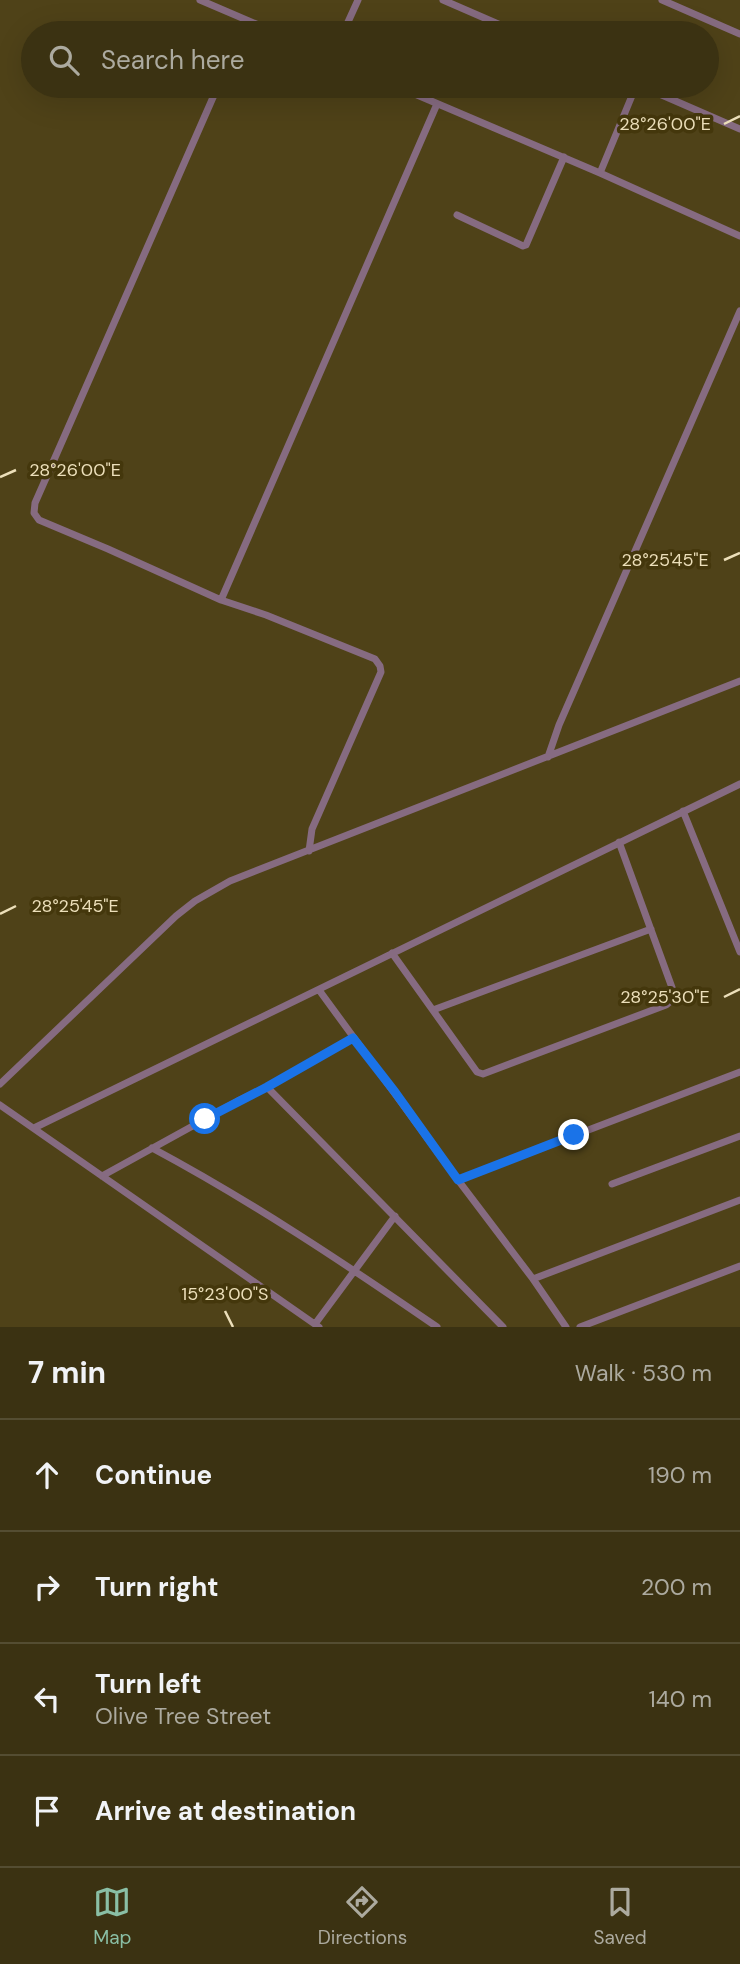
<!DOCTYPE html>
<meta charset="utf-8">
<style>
:root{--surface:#3b3212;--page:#463e20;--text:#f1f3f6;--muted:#acaa9f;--line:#544d32;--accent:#8abfa5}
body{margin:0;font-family:"DM Sans",sans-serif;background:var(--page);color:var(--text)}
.stop{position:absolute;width:21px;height:21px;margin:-16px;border:5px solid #1a73e8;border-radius:50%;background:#fff}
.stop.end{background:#1a73e8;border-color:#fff;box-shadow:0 2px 7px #0008}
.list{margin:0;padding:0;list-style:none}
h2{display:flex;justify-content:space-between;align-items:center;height:91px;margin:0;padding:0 28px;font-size:30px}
h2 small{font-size:23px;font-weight:400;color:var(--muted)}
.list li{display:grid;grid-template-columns:46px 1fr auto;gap:21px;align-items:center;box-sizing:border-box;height:112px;padding:0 28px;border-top:2px solid var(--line)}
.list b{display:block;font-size:26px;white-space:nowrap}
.list p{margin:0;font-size:23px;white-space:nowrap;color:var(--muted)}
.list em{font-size:23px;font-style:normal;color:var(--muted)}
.icon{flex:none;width:38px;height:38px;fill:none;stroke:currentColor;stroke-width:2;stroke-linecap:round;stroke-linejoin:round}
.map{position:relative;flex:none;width:740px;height:1327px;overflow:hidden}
.search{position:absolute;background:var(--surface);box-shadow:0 7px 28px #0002;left:21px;right:21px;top:21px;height:77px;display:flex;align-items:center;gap:18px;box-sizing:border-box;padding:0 24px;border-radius:38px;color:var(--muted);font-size:26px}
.sheet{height:539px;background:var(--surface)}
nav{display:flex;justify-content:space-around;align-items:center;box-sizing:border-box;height:98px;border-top:2px solid var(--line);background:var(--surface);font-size:19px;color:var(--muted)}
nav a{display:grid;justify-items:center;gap:4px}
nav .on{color:var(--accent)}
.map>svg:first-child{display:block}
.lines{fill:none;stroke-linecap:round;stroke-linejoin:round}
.street{stroke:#866b81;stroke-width:7}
.route{stroke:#1a73e8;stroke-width:9}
.ticks{fill:none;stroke:#ecdfba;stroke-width:2.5}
.ticks-label{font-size:18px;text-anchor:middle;fill:#ecdfba;stroke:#44370c;stroke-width:7;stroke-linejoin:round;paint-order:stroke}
</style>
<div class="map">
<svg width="740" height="1327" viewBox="0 0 740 1327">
<rect width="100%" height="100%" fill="#4f4218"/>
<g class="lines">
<path class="street" d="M 200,0 L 277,33
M 443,0 L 519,33
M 662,0 L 740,34
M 239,33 L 244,21
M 343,33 L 358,0
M 218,86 L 50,469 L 35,503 L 34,513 L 39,520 L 108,549 L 221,600 L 266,615 L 375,659 L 380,666 L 381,672 L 312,829 L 309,851
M 396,86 L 600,173 L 740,236
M 641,86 L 740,129
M 600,173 L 636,86
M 457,215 L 523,246 L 526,245 L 564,157
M 221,600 L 437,104
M 548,757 L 559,725 L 740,311
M 683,811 L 740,952
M 392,953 L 477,1072 L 483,1074 L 666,1005 L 672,1000 L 674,993 L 619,842
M 319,990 L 458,1180 L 533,1279 L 566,1327
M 433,1010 L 651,929
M 0,1084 L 176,916 L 195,901 L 230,881 L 740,681
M 267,1087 L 503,1327
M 0,1105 L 319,1327
M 34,1128 L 740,784
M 152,1148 C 251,1201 344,1263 437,1327
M 102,1176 L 238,1101 L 267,1087 L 353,1038
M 458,1180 L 740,1072
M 612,1184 L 740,1136
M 533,1279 L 740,1200
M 315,1324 L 395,1216
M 580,1327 L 740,1266"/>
</g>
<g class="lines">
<path class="route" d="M 205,1119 L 267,1087 L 353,1038 L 395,1092 L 458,1180 L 574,1135"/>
</g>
<path class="ticks" d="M 724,124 L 740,116M 0,477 L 16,470M 724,560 L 740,553M 0,914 L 16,906M 724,997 L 740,989M 225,1311 L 233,1327"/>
<g class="ticks-label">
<text x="665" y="130">28°26'00"E</text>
<text x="75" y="476">28°26'00"E</text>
<text x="665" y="566">28°25'45"E</text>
<text x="75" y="912">28°25'45"E</text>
<text x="665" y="1003">28°25'30"E</text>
<text x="225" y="1300">15°23'00"S</text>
</g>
</svg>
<div class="stop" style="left:205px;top:1119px"></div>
<div class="stop end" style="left:574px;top:1135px"></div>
<div class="search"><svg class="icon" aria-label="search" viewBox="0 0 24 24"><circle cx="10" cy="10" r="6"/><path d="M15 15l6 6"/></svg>Search here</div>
</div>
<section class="sheet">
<h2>7 min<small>Walk · 530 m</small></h2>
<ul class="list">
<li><svg class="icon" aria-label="ahead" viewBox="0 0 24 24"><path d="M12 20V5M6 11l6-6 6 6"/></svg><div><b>Continue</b></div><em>190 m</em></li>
<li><svg class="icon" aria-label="right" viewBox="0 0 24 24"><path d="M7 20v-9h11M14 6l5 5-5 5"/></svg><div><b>Turn right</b></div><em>200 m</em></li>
<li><svg class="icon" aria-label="left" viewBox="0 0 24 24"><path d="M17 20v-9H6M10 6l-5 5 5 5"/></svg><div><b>Turn left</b><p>Olive Tree Street</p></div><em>140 m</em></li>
<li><svg class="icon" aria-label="arrive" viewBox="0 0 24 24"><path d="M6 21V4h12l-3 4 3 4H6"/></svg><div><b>Arrive at destination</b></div></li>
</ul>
</section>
<nav>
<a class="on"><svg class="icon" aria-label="map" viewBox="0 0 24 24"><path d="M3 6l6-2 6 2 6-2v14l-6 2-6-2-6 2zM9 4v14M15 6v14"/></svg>Map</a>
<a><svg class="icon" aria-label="directions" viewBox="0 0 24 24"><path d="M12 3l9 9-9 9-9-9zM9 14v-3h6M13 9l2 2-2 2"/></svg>Directions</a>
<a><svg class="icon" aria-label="saved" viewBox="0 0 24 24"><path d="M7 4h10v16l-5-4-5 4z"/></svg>Saved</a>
</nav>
